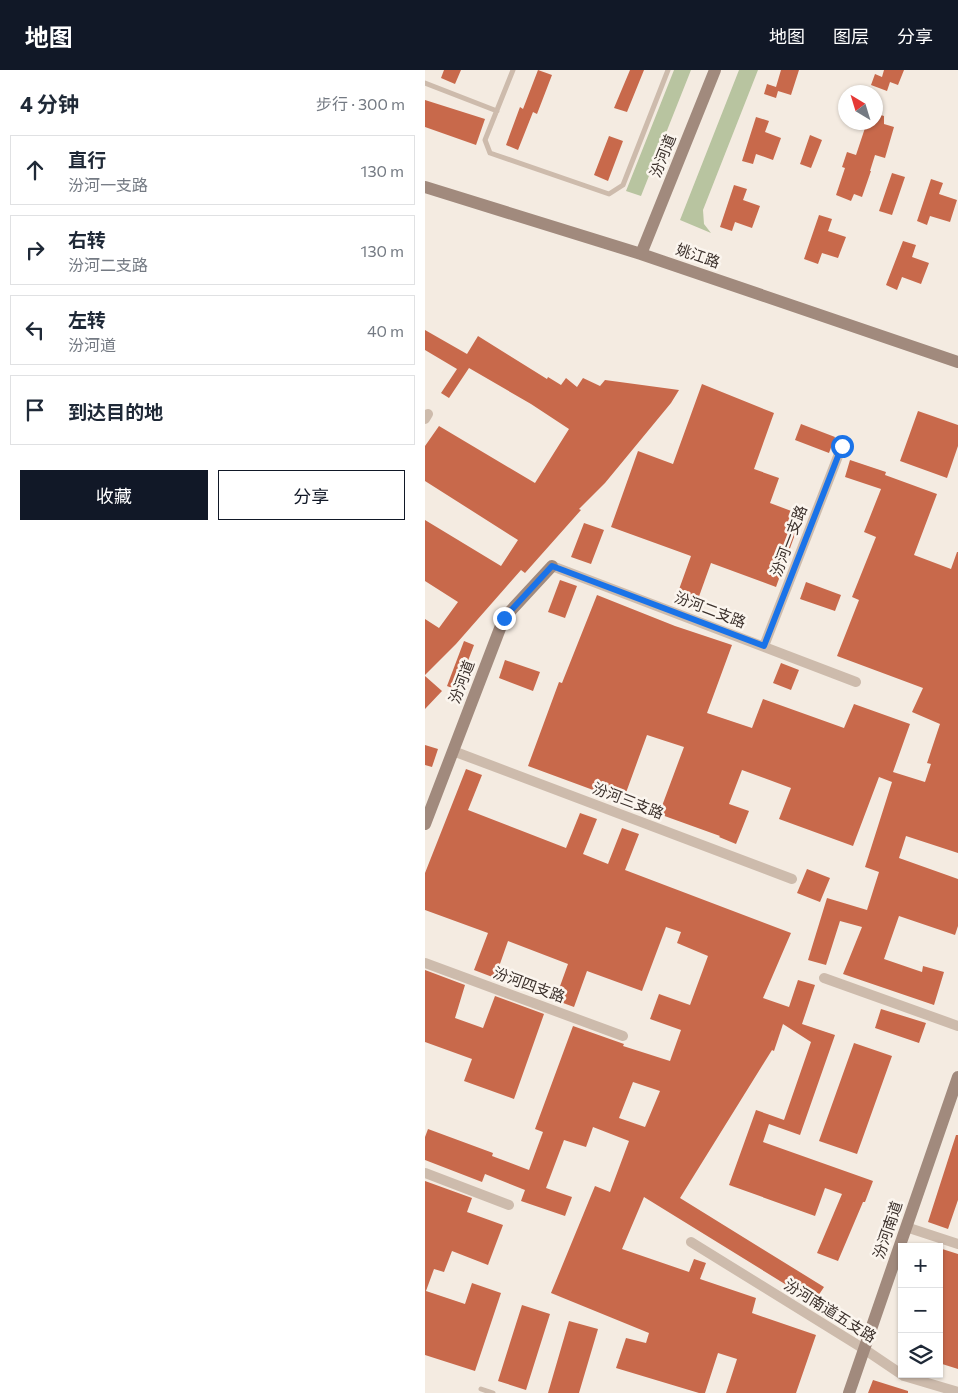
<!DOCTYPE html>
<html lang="zh">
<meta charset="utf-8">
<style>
:root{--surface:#fff;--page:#f6f6f7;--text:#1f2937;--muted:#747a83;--line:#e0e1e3;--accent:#111827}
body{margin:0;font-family:Commissioner,"Noto Sans SC",sans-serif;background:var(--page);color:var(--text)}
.controls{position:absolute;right:15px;bottom:15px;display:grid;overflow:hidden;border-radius:0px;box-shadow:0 1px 4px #0004}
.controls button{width:45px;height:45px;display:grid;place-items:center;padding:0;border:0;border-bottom:1px solid var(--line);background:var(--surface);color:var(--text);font:25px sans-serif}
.compass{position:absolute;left:413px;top:15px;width:45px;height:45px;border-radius:50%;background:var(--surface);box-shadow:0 1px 4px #0004;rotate:322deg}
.stop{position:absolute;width:15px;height:15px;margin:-11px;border:4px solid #1a73e8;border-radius:50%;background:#fff}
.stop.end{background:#1a73e8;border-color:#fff;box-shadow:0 1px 5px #0008}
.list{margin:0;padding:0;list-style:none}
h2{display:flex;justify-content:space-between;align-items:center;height:65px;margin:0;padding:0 20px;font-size:21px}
h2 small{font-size:16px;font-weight:400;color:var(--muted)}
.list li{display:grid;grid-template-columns:32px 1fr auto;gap:15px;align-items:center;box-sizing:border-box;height:70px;margin:0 10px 10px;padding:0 10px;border:1px solid var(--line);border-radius:0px}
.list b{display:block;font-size:19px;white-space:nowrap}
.list p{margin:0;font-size:16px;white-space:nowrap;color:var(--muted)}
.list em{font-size:16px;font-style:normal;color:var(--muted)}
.actions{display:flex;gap:10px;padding:15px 20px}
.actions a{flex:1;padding:11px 0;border:1px solid var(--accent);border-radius:0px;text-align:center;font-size:18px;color:var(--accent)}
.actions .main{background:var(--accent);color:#fff}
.icon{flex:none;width:28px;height:28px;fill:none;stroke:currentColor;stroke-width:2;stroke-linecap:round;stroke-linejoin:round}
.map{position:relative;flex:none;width:533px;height:1323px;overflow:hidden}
header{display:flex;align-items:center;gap:30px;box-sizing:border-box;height:70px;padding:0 25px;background:var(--accent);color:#fff}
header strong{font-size:24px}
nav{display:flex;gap:28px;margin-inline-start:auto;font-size:18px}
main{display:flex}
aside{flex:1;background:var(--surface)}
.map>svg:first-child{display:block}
.green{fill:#b8c4a0}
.building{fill:#c8694b;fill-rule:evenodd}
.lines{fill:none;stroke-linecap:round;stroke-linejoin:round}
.lane{stroke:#cdbbac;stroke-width:5}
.street{stroke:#cdbbac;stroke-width:10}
.secondary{stroke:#a18a7d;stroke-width:12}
.route{stroke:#1a73e8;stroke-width:6}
.labels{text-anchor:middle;stroke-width:5;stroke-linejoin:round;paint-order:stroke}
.street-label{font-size:15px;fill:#3b302b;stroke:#fbf5ee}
</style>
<header>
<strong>地图</strong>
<nav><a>地图</a><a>图层</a><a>分享</a></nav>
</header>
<main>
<aside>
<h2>4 分钟<small>步行 · 300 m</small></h2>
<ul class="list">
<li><svg class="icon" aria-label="ahead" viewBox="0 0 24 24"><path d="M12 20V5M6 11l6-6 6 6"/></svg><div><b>直行</b><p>汾河一支路</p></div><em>130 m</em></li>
<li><svg class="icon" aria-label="right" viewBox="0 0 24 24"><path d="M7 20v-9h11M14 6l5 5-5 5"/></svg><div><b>右转</b><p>汾河二支路</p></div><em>130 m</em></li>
<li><svg class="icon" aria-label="left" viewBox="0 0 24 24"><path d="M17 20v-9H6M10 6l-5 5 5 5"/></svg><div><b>左转</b><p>汾河道</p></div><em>40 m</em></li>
<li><svg class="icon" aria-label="arrive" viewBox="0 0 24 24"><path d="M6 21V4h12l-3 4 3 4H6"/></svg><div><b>到达目的地</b></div></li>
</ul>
<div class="actions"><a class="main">收藏</a><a>分享</a></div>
</aside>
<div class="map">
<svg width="533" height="1323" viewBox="0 0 533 1323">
<rect width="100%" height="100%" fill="#f4ebe1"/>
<path class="green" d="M 249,0 L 266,0 L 216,126 L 201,121 Z
M 314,0 L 333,0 L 278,140 L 279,154 L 286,163 L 255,150 Z"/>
<path class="building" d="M 19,0 L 36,0 L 30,14 L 16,8 Z
M 113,0 L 127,5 L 112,44 L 108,42 L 93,80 L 81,75 L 95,37 L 98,39 Z
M 205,0 L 219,0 L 202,42 L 189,38 Z
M 356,0 L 374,0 L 366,25 L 353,21 L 351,28 L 339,24 L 342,14 L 351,17 Z
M 459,0 L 479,0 L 473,15 L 465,12 L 462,21 L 446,15 L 450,4 L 457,7 Z
M 0,30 L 60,49 L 51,75 L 0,57 Z
M 450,43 L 459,46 L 459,54 L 469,57 L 460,88 L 450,85 L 445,101 L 446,101 L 437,127 L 429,124 L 426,131 L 411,125 L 420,98 L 417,97 L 422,82 L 431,85 L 442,52 L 450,52 Z
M 331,47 L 344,51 L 340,62 L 356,68 L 348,90 L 331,84 L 328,94 L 317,91 Z
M 385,65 L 397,70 L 386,98 L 375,94 Z
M 184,66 L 198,71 L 183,111 L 169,105 Z
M 467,103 L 480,107 L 467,145 L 454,141 Z
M 506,109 L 518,113 L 514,124 L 532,130 L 525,152 L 505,146 L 502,155 L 492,151 Z
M 309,115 L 322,119 L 318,130 L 335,136 L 327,158 L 310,152 L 307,161 L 295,157 Z
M 394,145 L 407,149 L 403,161 L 421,167 L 413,188 L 397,183 L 393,194 L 379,189 Z
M 478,171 L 491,175 L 487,187 L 504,193 L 496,214 L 477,207 L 472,220 L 461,215 Z
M 0,260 L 42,284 L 53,266 L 122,309 L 123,307 L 136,315 L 141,308 L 152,317 L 158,308 L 175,316 L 180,310 L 254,320 L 246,333 L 180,413 L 154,439 L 156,440 L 100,503 L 96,500 L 31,574 L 0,605 L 0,549 L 14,558 L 33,532 L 0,511 L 0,450 L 76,496 L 93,470 L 0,411 L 0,376 L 14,356 L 110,413 L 144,359 L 106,334 L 44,298 L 24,328 L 16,323 L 32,299 L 0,280 Z
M 277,314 L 349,343 L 329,399 L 354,408 L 345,433 L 377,445 L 351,517 L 286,493 L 272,532 L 252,525 L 266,486 L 186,457 L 213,381 L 248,394 Z
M 493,341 L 533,355 L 533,376 L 522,408 L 475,391 Z
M 376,354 L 410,367 L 404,383 L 370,370 Z
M 425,390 L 461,402 L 460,405 L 512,424 L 489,485 L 526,499 L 532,482 L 533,482 L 533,783 L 481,766 L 474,788 L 533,809 L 533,856 L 530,865 L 474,846 L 459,889 L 497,902 L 498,896 L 519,902 L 509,935 L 418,904 L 437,857 L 415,851 L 401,895 L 383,890 L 402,828 L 442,840 L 454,802 L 440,797 L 467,712 L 454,707 L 428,776 L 354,749 L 366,718 L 317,700 L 304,734 L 324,741 L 311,774 L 294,767 L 295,766 L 234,744 L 259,677 L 222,665 L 198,731 L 103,696 L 134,612 L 137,613 L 172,525 L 250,556 L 307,575 L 282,643 L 327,658 L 338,629 L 419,658 L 429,634 L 485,654 L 468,702 L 500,712 L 506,694 L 502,693 L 515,654 L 487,642 L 498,618 L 412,586 L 434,530 L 427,527 L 451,467 L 439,462 L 456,419 L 420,407 Z
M 159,453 L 179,460 L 166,494 L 146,487 Z
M 135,510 L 152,516 L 140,548 L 123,542 Z
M 381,512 L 416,525 L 410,541 L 375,529 Z
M 39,571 L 49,575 L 32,620 L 22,616 Z
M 80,590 L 115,602 L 108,621 L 74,608 Z
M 356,593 L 374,600 L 366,620 L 348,613 Z
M 0,606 L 17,621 L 0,639 Z
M 0,675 L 13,679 L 7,697 L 0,695 Z
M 41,699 L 57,705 L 43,740 L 141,778 L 155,743 L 172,749 L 158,784 L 183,794 L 197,758 L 214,764 L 200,800 L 366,863 L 338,928 L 364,937 L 373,910 L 390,915 L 377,954 L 410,965 L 375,1065 L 344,1054 L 338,1072 L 448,1111 L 440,1132 L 438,1132 L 413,1191 L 392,1183 L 417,1124 L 400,1118 L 390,1146 L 304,1115 L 331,1040 L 359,1050 L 386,972 L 358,954 L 349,981 L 347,980 L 255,1128 L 399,1217 L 389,1232 L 219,1127 L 197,1179 L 264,1202 L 269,1189 L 281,1193 L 275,1209 L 331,1228 L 327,1243 L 391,1265 L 371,1323 L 301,1323 L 312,1289 L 293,1283 L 280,1323 L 274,1323 L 191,1298 L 201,1268 L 221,1273 L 224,1263 L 126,1223 L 170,1116 L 185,1122 L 204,1071 L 168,1057 L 161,1077 L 139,1070 L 121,1118 L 147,1127 L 140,1146 L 96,1131 L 100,1120 L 60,1104 L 57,1112 L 0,1090 L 0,1067 L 3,1059 L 68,1083 L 67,1086 L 104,1100 L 118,1062 L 110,1059 L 148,956 L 199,974 L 198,976 L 245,991 L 256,960 L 225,949 L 234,924 L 265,935 L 283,886 L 252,873 L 256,862 L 241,857 L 217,921 L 162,901 L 149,937 L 130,930 L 143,894 L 83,871 L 70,908 L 49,900 L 63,863 L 0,840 L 0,803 ZM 208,1012 L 235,1021 L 220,1057 L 194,1048 Z
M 382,799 L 405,808 L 395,832 L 372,823 Z
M 0,900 L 40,915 L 30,948 L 58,958 L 70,926 L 119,944 L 89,1029 L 39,1011 L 47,989 L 0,972 Z
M 456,939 L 501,953 L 494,973 L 450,958 Z
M 429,973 L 467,986 L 432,1084 L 394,1071 Z
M 531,1065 L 533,1065 L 533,1130 L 523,1159 L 503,1152 Z
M 0,1111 L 47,1128 L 42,1142 L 78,1155 L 63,1195 L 27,1181 L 19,1202 L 9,1199 L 1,1221 L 40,1234 L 47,1213 L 76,1223 L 50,1301 L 0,1285 Z
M 514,1178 L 533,1184 L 533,1299 L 514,1293 Z
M 97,1235 L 125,1244 L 101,1320 L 73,1311 Z
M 144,1251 L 173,1259 L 154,1323 L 123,1323 Z
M 448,1310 L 483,1321 L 483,1323 L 443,1323 Z"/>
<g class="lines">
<path class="lane" d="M 88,0 L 60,70 L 65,83 L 184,124 L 198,115 L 243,0
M 0,13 L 72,41
M 56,1319 L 68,1323"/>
<path class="street" d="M 0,349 L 3,344
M 127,496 L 431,612
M 339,576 L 417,376
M 28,681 L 367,809
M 0,893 L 198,966
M 399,908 L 533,956
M 0,1103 L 84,1135
M 481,1157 L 533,1174
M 266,1172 L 439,1279 L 479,1306 L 533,1322"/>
<path class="secondary" d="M 0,117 L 216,184 L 533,292
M 216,184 L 290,0
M 0,754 L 79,548 L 127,496
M 424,1323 L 533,1007"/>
</g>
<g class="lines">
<path class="route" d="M 79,548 L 127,496 L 339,576 L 417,376"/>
</g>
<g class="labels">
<g class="street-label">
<text transform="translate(238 86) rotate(-68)" y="5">汾河道</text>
<text transform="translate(273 186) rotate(19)" y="5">姚江路</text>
<text transform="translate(364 471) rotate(-69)" y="5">汾河一支路</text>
<text transform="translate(285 540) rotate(21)" y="5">汾河二支路</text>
<text transform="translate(37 612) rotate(-69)" y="5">汾河道</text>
<text transform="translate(203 731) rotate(21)" y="5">汾河三支路</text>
<text transform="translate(104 915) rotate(20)" y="5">汾河四支路</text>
<text transform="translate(463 1160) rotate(-71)" y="5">汾河南道</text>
<text transform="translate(405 1241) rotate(32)" y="5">汾河南道五支路</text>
</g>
</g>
</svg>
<div class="controls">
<button>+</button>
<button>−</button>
<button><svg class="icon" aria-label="layers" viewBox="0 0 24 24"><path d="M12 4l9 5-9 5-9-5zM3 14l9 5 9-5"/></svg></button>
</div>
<svg class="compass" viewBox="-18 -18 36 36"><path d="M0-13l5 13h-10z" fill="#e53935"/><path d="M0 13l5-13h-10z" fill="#747a83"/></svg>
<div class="stop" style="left:417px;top:376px"></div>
<div class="stop end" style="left:79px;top:548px"></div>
</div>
</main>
